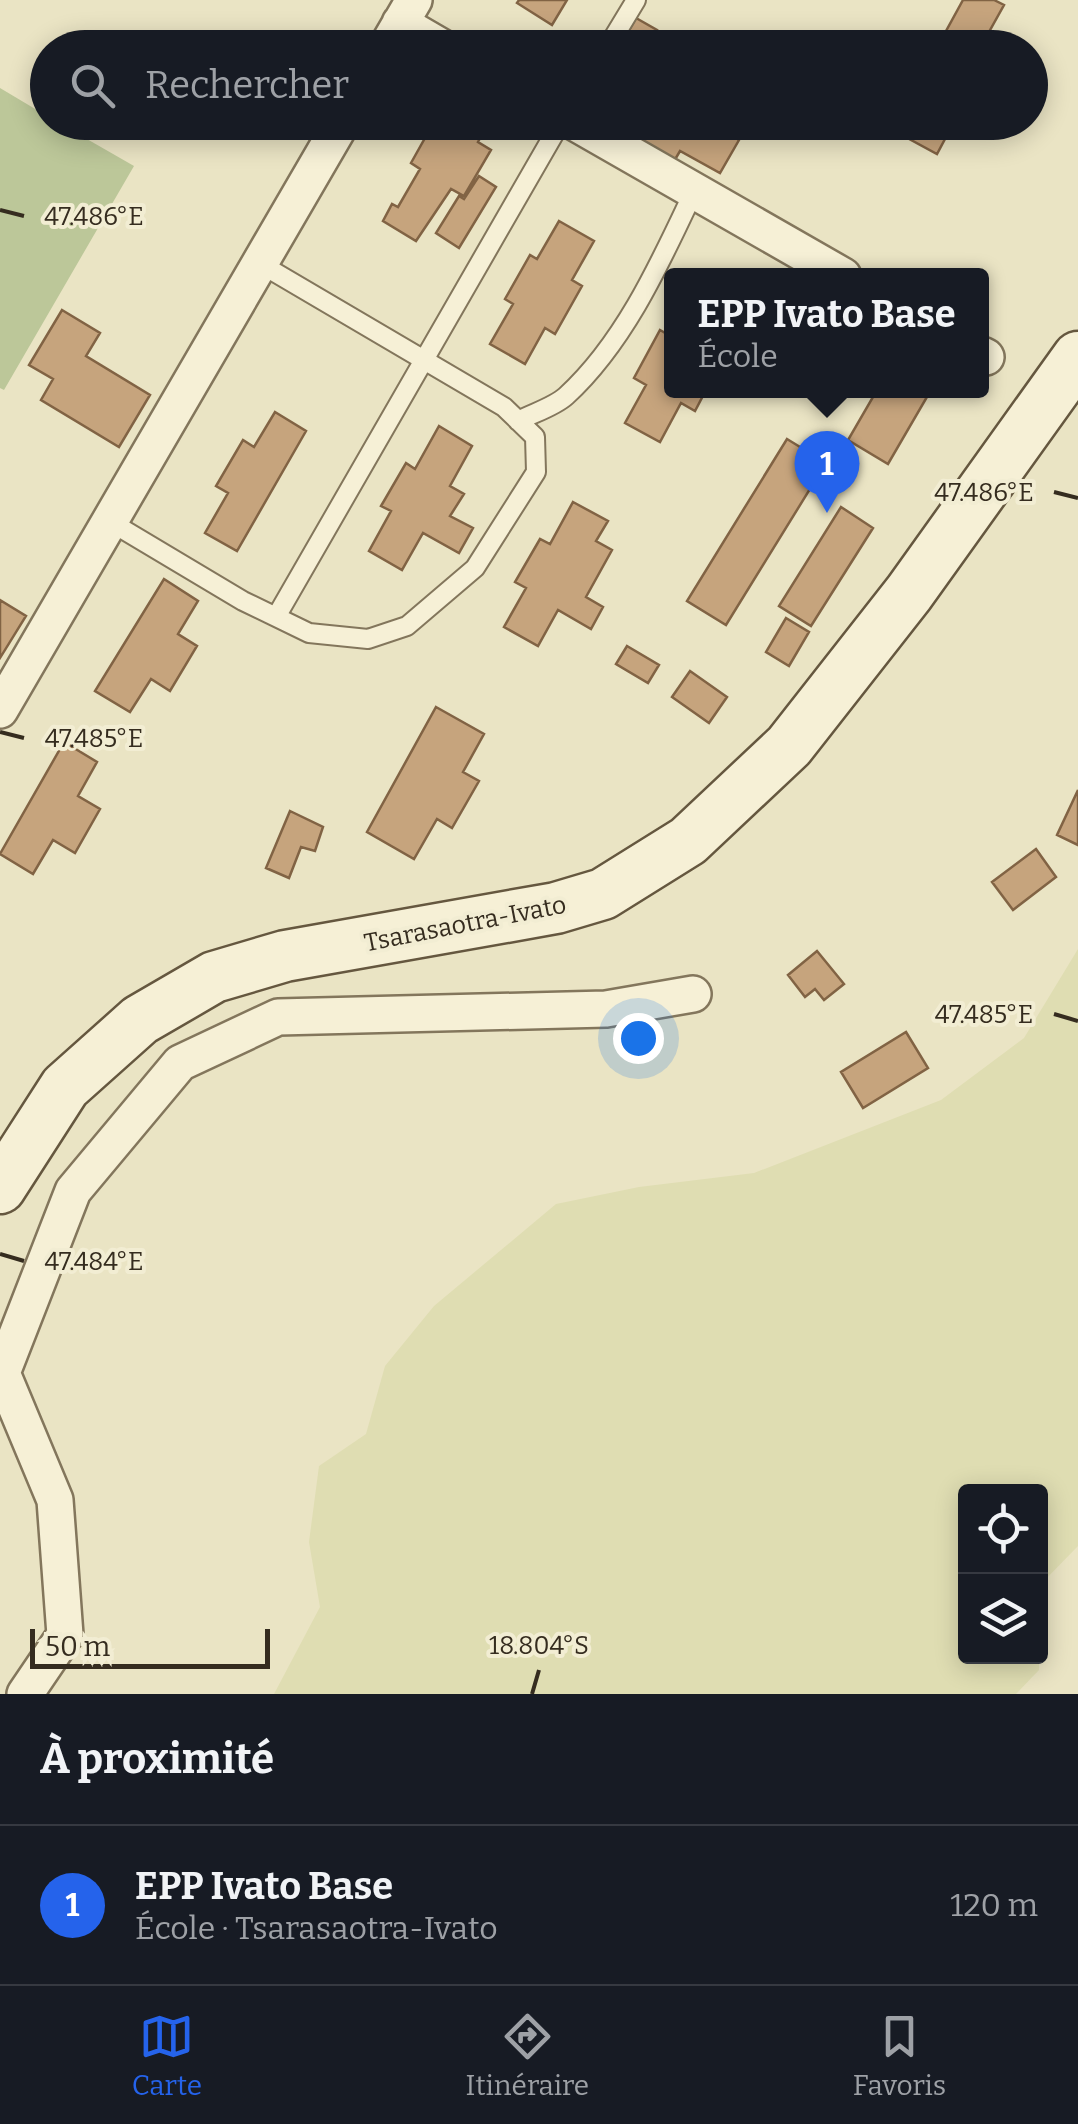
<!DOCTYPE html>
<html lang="fr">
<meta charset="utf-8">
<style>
:root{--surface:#171b24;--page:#242831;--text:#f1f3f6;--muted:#9ea1a6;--line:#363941;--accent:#2563eb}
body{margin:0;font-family:Bitter,serif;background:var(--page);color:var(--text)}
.controls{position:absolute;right:30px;bottom:30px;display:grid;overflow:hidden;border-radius:10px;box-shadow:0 5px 25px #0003}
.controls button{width:90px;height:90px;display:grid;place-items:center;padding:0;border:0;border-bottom:2px solid var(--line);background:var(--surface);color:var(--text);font:50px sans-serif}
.scale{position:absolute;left:30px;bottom:25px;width:240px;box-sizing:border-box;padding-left:10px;border:5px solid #352c1f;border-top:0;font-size:28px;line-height:35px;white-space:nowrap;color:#352c1f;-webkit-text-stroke:8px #f2edd3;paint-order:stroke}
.you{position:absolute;left:638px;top:1038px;width:35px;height:35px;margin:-25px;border:8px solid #fff;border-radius:50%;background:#1a73e8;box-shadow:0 0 0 15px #1a73e833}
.badge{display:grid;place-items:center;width:65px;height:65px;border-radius:50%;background:var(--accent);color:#fff;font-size:32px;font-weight:700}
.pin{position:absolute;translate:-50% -82px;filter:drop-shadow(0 2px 5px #0008)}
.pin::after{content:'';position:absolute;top:52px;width:35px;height:30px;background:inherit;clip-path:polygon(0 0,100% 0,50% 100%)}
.popup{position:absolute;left:664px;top:268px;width:325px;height:130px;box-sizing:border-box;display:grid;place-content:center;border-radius:10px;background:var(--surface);filter:drop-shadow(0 2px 8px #0005);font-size:32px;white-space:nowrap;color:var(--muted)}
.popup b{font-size:38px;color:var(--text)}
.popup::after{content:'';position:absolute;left:50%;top:100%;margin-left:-20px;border:20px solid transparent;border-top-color:var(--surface)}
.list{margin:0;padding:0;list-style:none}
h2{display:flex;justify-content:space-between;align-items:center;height:130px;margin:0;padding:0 40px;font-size:42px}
h2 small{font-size:32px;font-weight:400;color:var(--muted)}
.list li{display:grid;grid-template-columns:65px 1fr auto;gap:30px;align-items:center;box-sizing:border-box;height:160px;padding:0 40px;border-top:2px solid var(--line)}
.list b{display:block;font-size:38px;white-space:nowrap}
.list p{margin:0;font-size:32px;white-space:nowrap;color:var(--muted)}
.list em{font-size:32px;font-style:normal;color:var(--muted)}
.icon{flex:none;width:55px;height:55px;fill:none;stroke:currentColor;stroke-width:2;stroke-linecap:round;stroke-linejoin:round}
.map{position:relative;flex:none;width:1078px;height:1694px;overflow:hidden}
.search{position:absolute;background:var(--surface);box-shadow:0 5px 25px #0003;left:30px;right:30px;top:30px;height:110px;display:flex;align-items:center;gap:25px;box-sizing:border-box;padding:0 35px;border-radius:55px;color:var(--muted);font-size:38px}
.sheet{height:290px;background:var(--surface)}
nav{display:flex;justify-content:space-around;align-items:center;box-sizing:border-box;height:140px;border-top:2px solid var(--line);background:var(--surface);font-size:28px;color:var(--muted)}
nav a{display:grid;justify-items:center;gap:5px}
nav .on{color:var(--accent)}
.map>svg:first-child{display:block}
.farmland{fill:#dfddb2}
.green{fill:#bcc799}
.building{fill:#c6a47d;stroke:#816344;stroke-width:2.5}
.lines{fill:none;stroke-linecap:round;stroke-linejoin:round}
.service-casing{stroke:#83765c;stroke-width:22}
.minor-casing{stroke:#83765c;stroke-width:40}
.secondary-casing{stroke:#65573f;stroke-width:55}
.service{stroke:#f6f0d6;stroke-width:18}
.minor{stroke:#f6f0d6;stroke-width:35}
.secondary{stroke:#f6f0d6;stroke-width:50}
.ticks{fill:none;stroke:#352c1f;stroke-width:4}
.labels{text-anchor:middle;stroke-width:8;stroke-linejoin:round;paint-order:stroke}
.street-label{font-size:25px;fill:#352c1f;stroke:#f2edd3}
.ticks-label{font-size:25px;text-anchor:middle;fill:#352c1f;stroke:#f2edd3;stroke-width:8;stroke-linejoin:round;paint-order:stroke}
</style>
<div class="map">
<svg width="1078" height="1694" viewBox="0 0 1078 1694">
<rect width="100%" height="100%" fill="#eae4c4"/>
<path class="farmland" d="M 1078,949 L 1078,1546 L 1041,1584 L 1040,1492 L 966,1492 L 966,1656 L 1039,1657 L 1039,1670 L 1016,1694 L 274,1694 L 320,1607 L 309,1542 L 319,1466 L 366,1434 L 385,1366 L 434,1306 L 556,1204 L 639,1187 L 754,1173 L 941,1100 L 1024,1038 Z"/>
<path class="green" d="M 0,88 L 47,116 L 48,122 L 59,123 L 134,166 L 4,390 L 0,388 Z"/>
<path class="building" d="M 519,0 L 567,0 L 552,25 L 517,3 Z
M 963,0 L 994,0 L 1004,5 L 980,48 L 950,48 L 940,42 Z
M 636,18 L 657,30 L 647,48 L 634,48 L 623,41 Z
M 863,35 L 884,48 L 855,48 Z
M 434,122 L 445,125 L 447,122 L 489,122 L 478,142 L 491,150 L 464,196 L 451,189 L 416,241 L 383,221 L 392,204 L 398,207 L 420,169 L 411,163 Z
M 630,122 L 707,122 L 739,140 L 720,173 L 680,151 L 673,163 L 632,140 L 639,127 Z
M 892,122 L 954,122 L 937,154 L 889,128 Z
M 479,176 L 496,187 L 459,248 L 436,233 L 459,196 L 464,199 Z
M 559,221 L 594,241 L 572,280 L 582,286 L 555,334 L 545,328 L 525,364 L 490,344 L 513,304 L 505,299 L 530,255 L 537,259 Z
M 62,310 L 100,333 L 86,356 L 150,395 L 119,447 L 41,400 L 53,379 L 29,365 Z
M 660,330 L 672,337 L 672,390 L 706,390 L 695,411 L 681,403 L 660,442 L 625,423 L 646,385 L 634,378 Z
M 877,390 L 931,390 L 888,464 L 848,440 Z
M 275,412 L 306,431 L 237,551 L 205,533 L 228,493 L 216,486 L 243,440 L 254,447 Z
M 439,426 L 472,446 L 450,486 L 464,494 L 450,516 L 473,528 L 459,553 L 423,533 L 402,570 L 369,551 L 391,511 L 381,506 L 406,463 L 415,469 Z
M 787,439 L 826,463 L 726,625 L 687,601 Z
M 573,502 L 608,521 L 596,541 L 612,550 L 586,597 L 603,607 L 591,629 L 558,610 L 538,646 L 504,627 L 526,588 L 515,582 L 540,539 L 550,544 Z
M 841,507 L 873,528 L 811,626 L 779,606 Z
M 164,579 L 198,601 L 178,634 L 197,646 L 170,691 L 151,679 L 130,712 L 95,691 Z
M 0,600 L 26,616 L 0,658 Z
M 786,618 L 809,632 L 789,666 L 766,652 Z
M 627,646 L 659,665 L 648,683 L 616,664 Z
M 690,671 L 727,697 L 709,723 L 672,697 Z
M 436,707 L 484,734 L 463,772 L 479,781 L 452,828 L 437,819 L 414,859 L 367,832 Z
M 64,742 L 97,762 L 78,796 L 100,809 L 75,853 L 53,840 L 33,874 L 0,854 Z
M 1078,790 L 1078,845 L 1057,835 Z
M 290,811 L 323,827 L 315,851 L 301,847 L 289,878 L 266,868 Z
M 1036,849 L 1056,877 L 1013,910 L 992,882 Z
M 817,951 L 844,984 L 824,1000 L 815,989 L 805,997 L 788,975 Z
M 906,1032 L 928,1068 L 863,1108 L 841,1072 Z"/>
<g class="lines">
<g class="service-casing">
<path id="service" d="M 607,48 L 636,0
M 518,421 C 533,413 554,407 566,396 C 625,342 661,261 694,191
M 109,521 L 243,601 L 309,633 L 368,639 L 407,626 L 475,568 L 536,472 L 535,437 L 504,407 L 259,263
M 276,617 L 561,122"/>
</g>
<g class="minor-casing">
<path id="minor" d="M 400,23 L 443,48
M 386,48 L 414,0
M 574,122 L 843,276
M 982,355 L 986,357
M 0,710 L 342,122
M 25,1694 L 65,1635 L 55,1500 L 2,1373 L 73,1191 L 180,1063 L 278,1017 L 606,1009 L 693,994"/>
</g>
<g class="secondary-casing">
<path id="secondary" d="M 0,1188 L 65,1087 L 140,1020 L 214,977 L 285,956 L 556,908 L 603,894 L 688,841 L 789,746 L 909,593 L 1078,357"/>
</g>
<use href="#service" class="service"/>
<use href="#minor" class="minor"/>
<use href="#secondary" class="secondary"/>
</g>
<path class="ticks" d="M 0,210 L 24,216M 1054,492 L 1078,498M 0,732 L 24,738M 1054,1014 L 1078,1021M 0,1254 L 24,1261M 532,1694 L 539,1670"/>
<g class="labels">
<g class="street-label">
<text transform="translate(465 923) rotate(-11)" y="9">Tsarasaotra-Ivato</text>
</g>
</g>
<g class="ticks-label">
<text x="94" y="225">47.486°E</text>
<text x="984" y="501">47.486°E</text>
<text x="94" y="747">47.485°E</text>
<text x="984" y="1023">47.485°E</text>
<text x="94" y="1270">47.484°E</text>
<text x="539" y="1654">18.804°S</text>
</g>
</svg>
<div class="controls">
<button><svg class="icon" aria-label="locate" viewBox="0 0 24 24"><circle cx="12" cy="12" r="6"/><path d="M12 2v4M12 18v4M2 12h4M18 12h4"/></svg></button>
<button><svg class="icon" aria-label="layers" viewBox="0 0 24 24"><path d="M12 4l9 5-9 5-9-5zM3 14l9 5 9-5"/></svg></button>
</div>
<div class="scale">50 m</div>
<div class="you"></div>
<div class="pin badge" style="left:827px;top:513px">1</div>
<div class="popup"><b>EPP Ivato Base</b>École</div>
<div class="search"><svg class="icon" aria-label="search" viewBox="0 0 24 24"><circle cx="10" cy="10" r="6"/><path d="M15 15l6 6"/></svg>Rechercher</div>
</div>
<section class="sheet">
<h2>À proximité<small></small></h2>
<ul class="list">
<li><span class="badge">1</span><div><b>EPP Ivato Base</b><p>École · Tsarasaotra-Ivato</p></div><em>120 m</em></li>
</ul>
</section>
<nav>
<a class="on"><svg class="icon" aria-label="map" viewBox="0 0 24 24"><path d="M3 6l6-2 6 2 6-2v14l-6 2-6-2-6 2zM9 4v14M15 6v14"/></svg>Carte</a>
<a><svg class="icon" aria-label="directions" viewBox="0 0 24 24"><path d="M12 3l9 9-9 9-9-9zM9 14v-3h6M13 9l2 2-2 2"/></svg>Itinéraire</a>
<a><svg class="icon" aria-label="saved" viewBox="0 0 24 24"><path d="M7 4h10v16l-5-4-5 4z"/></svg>Favoris</a>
</nav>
